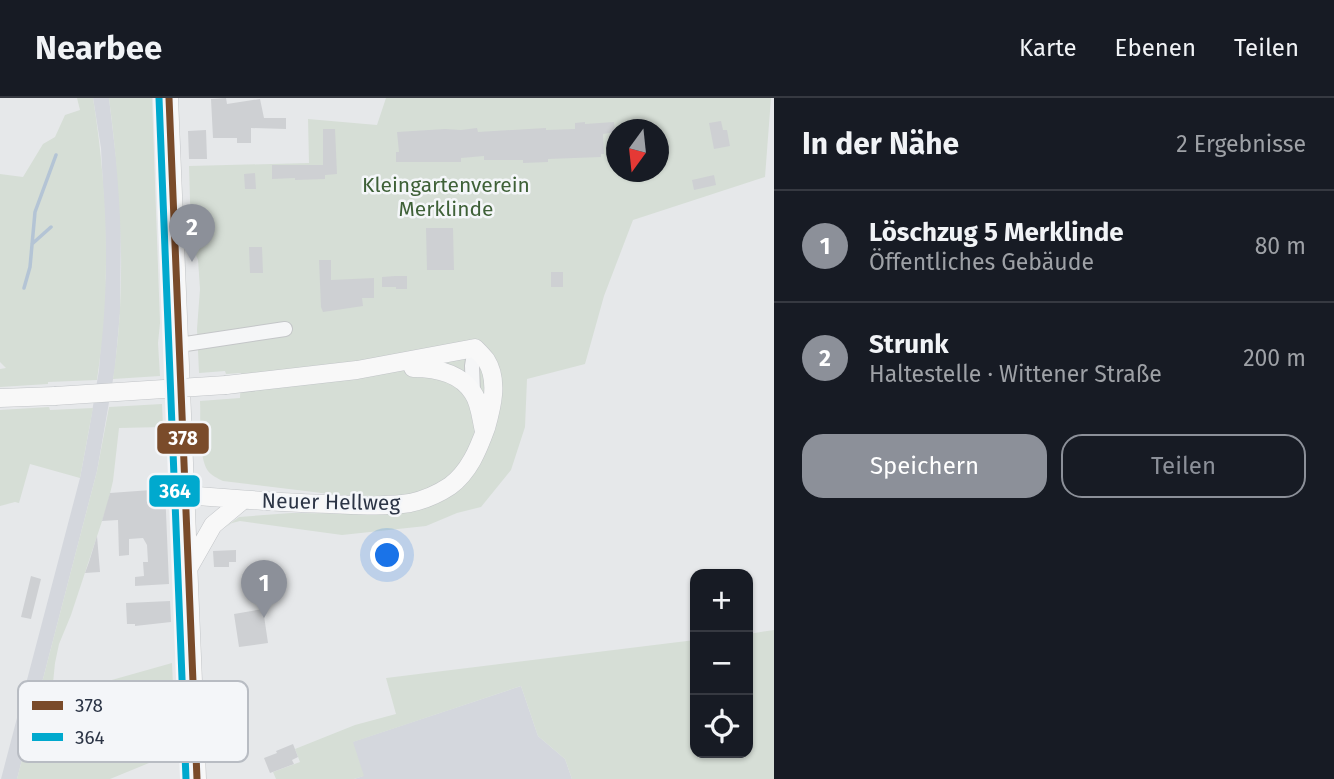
<!DOCTYPE html>
<html lang="de">
<meta charset="utf-8">
<style>
:root{--surface:#171b24;--page:#20242c;--text:#f1f3f6;--muted:#9ea1a6;--line:#363941;--accent:#8c9099}
body{margin:0;font-family:"Fira Sans",sans-serif;background:var(--page);color:var(--text)}
.controls{position:absolute;right:21px;bottom:21px;display:grid;overflow:hidden;border-radius:14px;box-shadow:0 2px 5px #0004}
.controls button{width:63px;height:63px;display:grid;place-items:center;padding:0;border:0;border-bottom:2px solid var(--line);background:var(--surface);color:var(--text);font:35px sans-serif}
.compass{position:absolute;left:606px;top:21px;width:63px;height:63px;border-radius:50%;background:var(--surface);box-shadow:0 2px 5px #0004;rotate:195deg}
.you{position:absolute;left:388px;top:458px;width:24px;height:24px;margin:-18px;border:5px solid #fff;border-radius:50%;background:#1a73e8;box-shadow:0 0 0 10px #1a73e833}
.badge{display:grid;place-items:center;width:46px;height:46px;border-radius:50%;background:var(--accent);color:#fff;font-size:23px;font-weight:700}
.pin{position:absolute;translate:-50% -58px;filter:drop-shadow(0 2px 4px #0008)}
.pin::after{content:'';position:absolute;top:37px;width:24px;height:21px;background:inherit;clip-path:polygon(0 0,100% 0,50% 100%)}
.list{margin:0;padding:0;list-style:none}
h2{display:flex;justify-content:space-between;align-items:center;height:91px;margin:0;padding:0 28px;font-size:30px}
h2 small{font-size:23px;font-weight:400;color:var(--muted)}
.list li{display:grid;grid-template-columns:46px 1fr auto;gap:21px;align-items:center;box-sizing:border-box;height:112px;padding:0 28px;border-top:2px solid var(--line)}
.list b{display:block;font-size:26px;white-space:nowrap}
.list p{margin:0;font-size:23px;white-space:nowrap;color:var(--muted)}
.list em{font-size:23px;font-style:normal;color:var(--muted)}
.actions{display:flex;gap:14px;padding:21px 28px}
.actions a{flex:1;padding:16px 0;border:2px solid var(--accent);border-radius:21px;text-align:center;font-size:24px;color:var(--accent)}
.actions .main{background:var(--accent);color:#fff}
.icon{flex:none;width:38px;height:38px;fill:none;stroke:currentColor;stroke-width:2;stroke-linecap:round;stroke-linejoin:round}
.map{position:relative;flex:none;width:774px;height:681px;overflow:hidden}
header{display:flex;align-items:center;gap:42px;box-sizing:border-box;height:98px;padding:0 35px;background:var(--surface);border-bottom:2px solid var(--line)}
header strong{font-size:33px}
nav{display:flex;gap:38px;margin-inline-start:auto;font-size:24px}
main{display:flex}
aside{flex:1;background:var(--surface)}
.map>svg:first-child{display:block}
.built{fill:#d4d7dd}
.green{fill:#d6ded6;fill-rule:evenodd}
.lines{fill:none;stroke-linecap:round;stroke-linejoin:round}
.stream{stroke:#b4c4d5;stroke-width:3.5}
.building{fill:#ced0d3}
.minor-casing{stroke:#c4c6c8;stroke-width:16}
.major-casing{stroke:#c2c5c8;stroke-width:19}
.minor{stroke:#f5f6f7;stroke-width:14}
.major{stroke:#f8f8f8;stroke-width:18}
.major-bridge-casing{stroke:#c2c5c8;stroke-width:19;stroke-linecap:butt}
.major-bridge{stroke:#f8f8f8;stroke-width:18}
.bus-1-casing{stroke:#f4f6f9;stroke-width:12}
.bus-2-casing{stroke:#f4f6f9;stroke-width:12}
.bus-1{stroke:#7a4b2a;stroke-width:7}
.bus-2{stroke:#00a9ce;stroke-width:7}
.labels{text-anchor:middle;stroke-width:5;stroke-linejoin:round;paint-order:stroke}
.park-label{font-size:21px;fill:#3f6138;stroke:#f4f6f9}
.street-label{font-size:21px;fill:#2b3445;stroke:#f4f6f9}
.key{fill:#f4f6f9;stroke:#b8bcc3;stroke-width:2}
.key-label{font-size:19px;fill:#2b3445}
.line-badge{stroke:#f4f6f9;stroke-width:2.5}
.badge-label{font-size:19px;text-anchor:middle;font-weight:bold;fill:#fff}
</style>
<header>
<strong>Nearbee</strong>
<nav><a>Karte</a><a>Ebenen</a><a>Teilen</a></nav>
</header>
<main>
<div class="map">
<svg width="774" height="681" viewBox="0 0 774 681">
<rect width="100%" height="100%" fill="#e6e8ea"/>
<path class="built" d="M 93,0 L 109,0 L 119,85 L 121,123 L 120,215 L 115,270 L 97,373 L 17,681 L 1,681 L 80,380 L 89,332 L 99,272 L 106,173 L 105,128 L 101,50 Z
M 521,588 L 538,638 L 565,661 L 572,681 L 354,681 L 363,678 L 352,644 Z"/>
<path class="green" d="M 77,0 L 93,0 C 108,93 111,189 97,282 L 48,284 L 48,286 L 0,289 L 0,271 L 6,270 L 0,264 L 0,76 L 23,79 L 43,46 L 55,39 L 65,17 L 80,12 Z
M 109,0 L 152,0 L 160,225 L 158,245 L 160,278 L 113,281 C 127,188 121,93 109,0 Z
M 386,0 L 771,0 L 765,79 L 633,122 L 604,198 L 585,266 L 527,281 L 525,329 L 511,372 L 481,409 L 457,415 L 426,428 L 342,437 L 240,423 L 232,425 L 224,430 L 239,419 L 291,415 L 394,416 L 412,413 L 401,397 L 377,398 L 338,397 L 223,383 C 217,380 212,378 208,373 C 198,358 201,322 200,303 L 240,300 L 241,275 L 226,276 L 225,273 L 199,275 L 197,231 L 200,191 L 198,162 L 194,152 L 193,137 L 191,136 L 189,68 L 309,65 L 308,21 L 377,27 ZM 617,32 L 659,32 L 659,74 L 617,74 Z
M 162,306 L 163,329 L 119,330 L 113,383 L 107,408 L 71,517 L 59,546 L 55,565 L 53,585 L 55,598 L 172,565 L 176,657 L 149,665 L 110,681 L 17,681 L 97,373 L 109,309 Z
M 49,309 L 50,312 L 93,310 L 80,380 L 30,366 L 19,405 L 15,404 L 0,408 L 0,312 Z
M 774,532 L 774,681 L 572,681 L 565,661 L 538,638 L 521,588 L 353,644 L 364,678 L 354,681 L 276,681 L 273,674 L 300,664 L 295,651 L 355,627 L 396,616 L 386,580 L 695,542 L 695,655 L 748,655 L 748,536 Z"/>
<g class="lines">
<path class="stream" d="M 32,146 L 51,129
M 24,190 L 30,169 L 35,114 L 56,57"/>
</g>
<path class="building" d="M 226,0 L 227,6 L 260,1 L 264,20 L 286,20 L 286,31 L 251,30 L 251,45 L 237,45 L 237,40 L 213,40 L 211,1 Z
M 721,23 L 723,32 L 727,32 L 730,48 L 714,51 L 709,25 Z
M 585,24 L 585,26 L 614,24 L 615,34 L 603,36 L 604,56 L 601,56 L 601,59 L 548,61 L 548,64 L 523,65 L 523,62 L 484,62 L 484,58 L 461,60 L 461,64 L 396,64 L 396,54 L 399,54 L 397,34 L 445,31 L 461,32 L 477,30 L 478,34 L 546,30 L 546,32 L 575,31 L 575,25 Z
M 323,31 L 335,31 L 337,76 L 325,77 L 325,81 L 295,82 L 295,80 L 272,81 L 272,67 L 323,67 Z
M 206,32 L 207,61 L 189,61 L 188,33 Z
M 255,75 L 256,91 L 245,91 L 244,76 Z
M 714,77 L 716,87 L 694,92 L 692,82 Z
M 426,130 L 453,130 L 454,172 L 427,172 Z
M 249,149 L 262,149 L 263,175 L 250,175 Z
M 319,162 L 331,162 L 331,182 L 374,180 L 374,200 L 362,200 L 363,208 L 323,214 L 321,209 Z
M 551,174 L 563,174 L 563,189 L 551,189 Z
M 395,178 L 407,178 L 407,191 L 396,191 L 396,189 L 382,189 L 382,179 Z
M 165,391 L 169,486 L 135,488 L 135,479 L 144,478 L 143,464 L 148,464 L 147,447 L 143,440 L 129,441 L 129,457 L 119,458 L 118,422 L 102,423 L 110,395 Z
M 97,438 L 100,474 L 85,475 L 89,464 Z
M 236,452 L 236,464 L 229,464 L 229,469 L 214,469 L 213,453 Z
M 31,478 L 41,481 L 31,521 L 21,519 Z
M 170,503 L 171,524 L 135,528 L 135,526 L 127,526 L 126,505 Z
M 263,511 L 268,545 L 239,549 L 234,516 Z
M 293,646 L 298,659 L 292,662 L 294,666 L 270,675 L 264,660 L 277,655 L 276,653 Z"/>
<g class="lines">
<g class="minor-casing">
<path id="minor" d="M 179,247 L 285,231
M 473,294 L 472,268 L 475,250"/>
</g>
<g class="major-casing">
<path id="major" d="M 169,0 L 197,681
M 413,270 C 435,270 460,274 473,295 C 480,305 481,321 484,333
M 0,300 L 55,298
M 185,397 C 234,401 282,405 330,406 C 356,407 384,409 410,405 C 424,402 438,396 450,388 C 469,374 478,352 486,330 C 492,309 499,282 486,262 C 483,258 479,254 475,250 L 357,272 L 226,287
M 188,471 L 213,427 L 243,402"/>
</g>
<use href="#minor" class="minor"/>
<use href="#major" class="major"/>
<g class="major-bridge-casing">
<path id="major-bridge" d="M 55,298 L 226,287"/>
</g>
<use href="#major-bridge" class="major-bridge"/>
<g class="bus-1-casing">
<path id="bus-1" d="M 169,0 L 197,681"/>
</g>
<g class="bus-2-casing">
<path id="bus-2" d="M 159,0 L 186,681"/>
</g>
<use href="#bus-1" class="bus-1"/>
<use href="#bus-2" class="bus-2"/>
</g>
<g class="labels">
<g class="park-label">
<text x="446" y="94">Kleingartenverein<tspan x="446" dy="24">Merklinde</tspan></text>
</g>
<g class="street-label">
<text transform="translate(331 404) rotate(1)" y="7">Neuer Hellweg</text>
</g>
</g>
<rect x="18" y="583" width="230" height="81" rx="10" class="key"/>
<rect x="32" y="603" width="31" height="9" fill="#7a4b2a"/>
<rect x="32" y="635" width="31" height="8" fill="#00a9ce"/>
<g class="key-label">
<text x="75" y="614">378</text>
<text x="75" y="646">364</text>
</g>
<g class="line-badge">
<rect x="156" y="324" width="54" height="33" rx="7" fill="#7a4b2a"/>
<rect x="148" y="376" width="53" height="34" rx="7" fill="#00a9ce"/>
</g>
<g class="badge-label">
<text x="183" y="347">378</text>
<text x="175" y="400">364</text>
</g>
</svg>
<div class="controls">
<button>+</button>
<button>−</button>
<button><svg class="icon" aria-label="locate" viewBox="0 0 24 24"><circle cx="12" cy="12" r="6"/><path d="M12 2v4M12 18v4M2 12h4M18 12h4"/></svg></button>
</div>
<svg class="compass" viewBox="-18 -18 36 36"><path d="M0-13l5 13h-10z" fill="#e53935"/><path d="M0 13l5-13h-10z" fill="#9ea1a6"/></svg>
<div class="you"></div>
<div class="pin badge" style="left:264px;top:520px">1</div>
<div class="pin badge" style="left:192px;top:164px">2</div>
</div>
<aside>
<h2>In der Nähe<small>2 Ergebnisse</small></h2>
<ul class="list">
<li><span class="badge">1</span><div><b>Löschzug 5 Merklinde</b><p>Öffentliches Gebäude</p></div><em>80 m</em></li>
<li><span class="badge">2</span><div><b>Strunk</b><p>Haltestelle · Wittener Straße</p></div><em>200 m</em></li>
</ul>
<div class="actions"><a class="main">Speichern</a><a>Teilen</a></div>
</aside>
</main>
